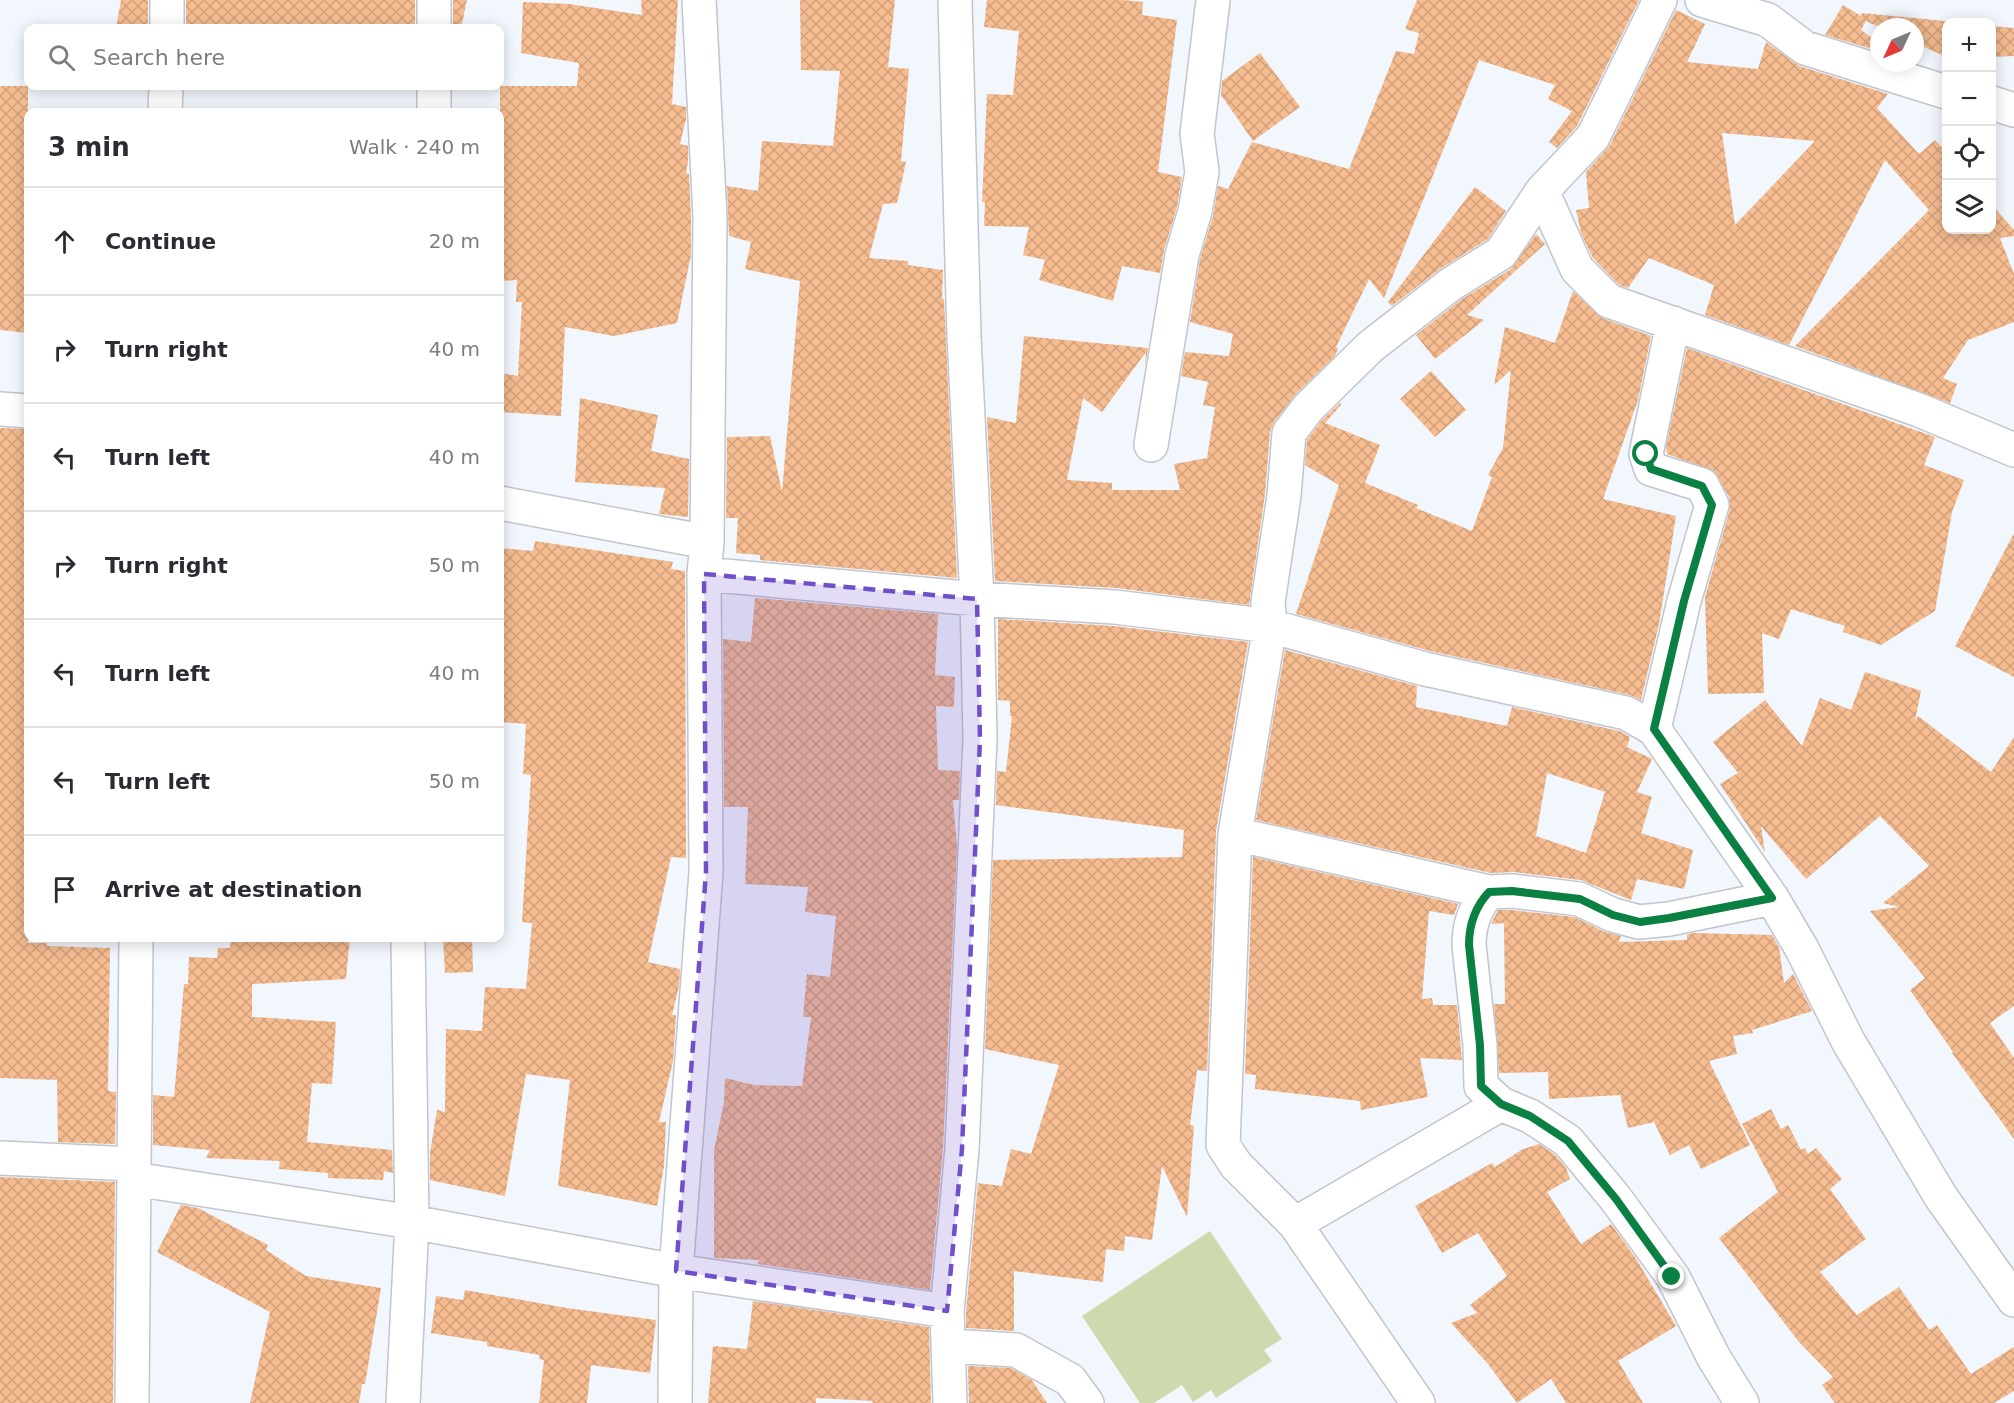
<!DOCTYPE html>
<meta charset="utf-8">
<style>
:root{--surface:#fff;--page:#f2f2f3;--text:#2b2b33;--muted:#7c7c81;--line:#e1e1e2}
body{margin:0;font-family:"DejaVu Sans",sans-serif;background:var(--page);color:var(--text)}
.controls{position:absolute;right:18px;top:18px;display:grid;overflow:hidden;border-radius:12px;box-shadow:0 3px 15px #0003}
.controls button{width:54px;height:54px;display:grid;place-items:center;padding:0;border:0;border-bottom:2px solid var(--line);background:var(--surface);color:var(--text);font:30px sans-serif}
.compass{position:absolute;left:1870px;top:18px;width:54px;height:54px;border-radius:50%;background:var(--surface);box-shadow:0 3px 15px #0003;rotate:226deg}
.stop{position:absolute;width:18px;height:18px;margin:-14px;border:4px solid #0b8043;border-radius:50%;background:#fff}
.stop.end{background:#0b8043;border-color:#fff;box-shadow:0 2px 6px #0008}
.list{margin:0;padding:0;list-style:none}
h2{display:flex;justify-content:space-between;align-items:center;height:78px;margin:0;padding:0 24px;font-size:26px}
h2 small{font-size:20px;font-weight:400;color:var(--muted)}
.list li{display:grid;grid-template-columns:39px 1fr auto;gap:18px;align-items:center;box-sizing:border-box;height:108px;padding:0 24px;border-top:2px solid var(--line)}
.list b{display:block;font-size:22px;white-space:nowrap}
.list em{font-size:20px;font-style:normal;color:var(--muted)}
.icon{flex:none;width:33px;height:33px;fill:none;stroke:currentColor;stroke-width:2;stroke-linecap:round;stroke-linejoin:round}
.map{position:relative;flex:none;width:2014px;height:1403px;overflow:hidden}
.search{position:absolute;background:var(--surface);box-shadow:0 3px 15px #0003;left:24px;top:24px;width:480px;height:66px;display:flex;align-items:center;gap:15px;box-sizing:border-box;padding:0 21px;border-radius:12px;color:var(--muted);font-size:22px}
.panel{position:absolute;background:var(--surface);box-shadow:0 3px 15px #0003;left:24px;top:108px;width:480px;height:834px;border-radius:12px}
.map>svg:first-child{display:block}
.park{fill:#ccdaad}
.building{fill:url(#building-cross-hatch);fill-rule:evenodd}
.lines{fill:none;stroke-linecap:round;stroke-linejoin:round}
.street-casing{stroke:#c2c5cc;stroke-width:36}
.street{stroke:#fff;stroke-width:33}
.route{stroke:#0b8043;stroke-width:8}
.marked{fill:#704fc8;fill-opacity:0.2;stroke:#704fc8;stroke-width:4.5;stroke-dasharray:12 8;stroke-linejoin:round}
</style>
<div class="map">
<svg width="2014" height="1403" viewBox="0 0 2014 1403">
<defs>
<pattern id="building-cross-hatch" width="8" height="8" patternUnits="userSpaceOnUse" patternTransform="scale(1.5)"><rect width="8" height="8" fill="#f5bc90"/><path d="M0 0l8 8M0 8l8-8" fill="none" stroke="#d1a07b"/></pattern>
</defs>
<rect width="100%" height="100%" fill="#f2f6fd"/>
<path class="park" d="M 1210,1231 L 1282,1339 L 1264,1350 L 1272,1361 L 1216,1398 L 1211,1390 L 1193,1402 L 1182,1385 L 1154,1403 L 1140,1403 L 1082,1316 Z"/>
<path class="building" d="M 121,0 L 148,0 L 148,28 L 116,28 Z
M 186,0 L 415,0 L 415,28 L 186,28 Z
M 453,0 L 467,0 L 461,28 L 453,28 Z
M 641,0 L 678,0 L 672,104 L 686,107 L 686,119 L 680,144 L 688,146 L 688,162 L 686,173 L 689,174 L 691,217 L 691,255 L 677,323 L 614,336 L 565,327 L 561,416 L 500,412 L 500,373 L 518,376 L 522,302 L 516,302 L 517,280 L 500,281 L 500,86 L 577,86 L 579,63 L 521,53 L 523,2 L 569,4 L 642,15 Z
M 800,0 L 895,0 L 888,67 L 909,69 L 901,161 L 906,162 L 897,203 L 883,204 L 869,258 L 908,261 L 908,265 L 943,270 L 942,299 L 944,299 L 957,578 L 760,560 L 760,555 L 736,553 L 738,518 L 726,518 L 727,437 L 770,436 L 782,492 L 800,281 L 745,269 L 751,242 L 729,236 L 727,186 L 758,191 L 762,141 L 833,146 L 840,71 L 801,70 Z
M 987,0 L 1123,0 L 1143,2 L 1142,15 L 1177,20 L 1158,172 L 1182,177 L 1177,207 L 1164,250 L 1160,273 L 1122,266 L 1113,301 L 1039,280 L 1045,260 L 1023,255 L 1029,227 L 984,226 L 985,202 L 982,202 L 987,94 L 1013,95 L 1019,31 L 984,27 Z
M 1417,0 L 1639,0 L 1577,126 L 1557,148 L 1549,142 L 1572,111 L 1548,99 L 1555,85 L 1479,60 L 1384,298 L 1369,279 L 1336,347 L 1338,349 L 1335,356 L 1295,395 L 1274,422 L 1270,432 L 1265,494 L 1249,605 L 1117,588 L 995,581 L 987,417 L 1016,423 L 1024,336 L 1148,348 L 1145,367 L 1146,352 L 1102,412 L 1083,398 L 1067,480 L 1112,483 L 1112,490 L 1180,490 L 1174,464 L 1207,458 L 1215,407 L 1203,405 L 1208,382 L 1181,376 L 1185,352 L 1229,356 L 1233,334 L 1190,322 L 1200,259 L 1213,216 L 1218,186 L 1228,189 L 1252,142 L 1349,169 L 1396,51 L 1414,54 L 1419,33 L 1405,29 Z
M 1843,5 L 1861,16 L 1862,13 L 1955,22 L 1947,22 L 1947,57 L 1915,43 L 1915,27 L 1879,27 L 1866,21 L 1861,30 L 1879,43 L 1879,51 L 1825,35 Z
M 1676,10 L 1705,24 L 1687,62 L 1758,69 L 1766,42 L 1799,66 L 1888,94 L 1877,108 L 1919,154 L 1935,140 L 1947,153 L 1947,230 L 1992,230 L 1993,206 L 2014,230 L 2014,236 L 2000,238 L 2014,274 L 2014,322 L 1968,340 L 1943,378 L 1957,384 L 1950,403 L 1795,346 L 1929,210 L 1885,160 L 1789,345 L 1705,315 L 1714,285 L 1649,258 L 1628,288 L 1619,285 L 1593,258 L 1581,233 L 1576,210 L 1589,208 L 1586,172 L 1610,145 ZM 1722,133 L 1815,141 L 1735,225 Z
M 1992,26 L 2014,28 L 2014,56 L 1992,57 Z
M 1260,53 L 1300,107 L 1253,141 L 1221,95 L 1222,81 Z
M 0,86 L 28,86 L 28,333 L 0,330 Z
M 1475,187 L 1506,211 L 1488,239 L 1440,269 L 1392,306 L 1388,302 Z
M 1536,234 L 1545,244 L 1467,315 L 1484,320 L 1435,359 L 1416,335 L 1462,299 L 1511,269 Z
M 1573,291 L 1602,318 L 1651,336 L 1638,400 L 1603,499 L 1676,516 L 1659,624 L 1641,700 L 1630,695 L 1430,651 L 1296,614 L 1339,485 L 1305,465 L 1307,440 L 1322,420 L 1340,403 L 1341,405 L 1325,423 L 1380,445 L 1365,483 L 1418,505 L 1416,508 L 1472,531 L 1492,477 L 1488,475 L 1503,448 L 1511,370 L 1494,385 L 1505,327 L 1555,343 Z
M 1687,348 L 1935,437 L 1924,465 L 1964,480 L 1952,512 L 1935,611 L 1881,645 L 1843,632 L 1845,626 L 1791,609 L 1779,639 L 1762,633 L 1764,693 L 1708,694 L 1705,597 L 1730,509 L 1729,497 L 1714,471 L 1667,454 L 1666,447 Z
M 1431,371 L 1466,410 L 1435,437 L 1400,399 Z
M 580,398 L 658,415 L 651,451 L 689,459 L 688,517 L 659,514 L 665,488 L 575,482 Z
M 0,428 L 28,429 L 28,943 L 47,943 L 47,946 L 110,948 L 108,1091 L 116,1092 L 115,1144 L 58,1142 L 57,1080 L 0,1078 Z
M 2014,533 L 2014,677 L 1955,646 Z
M 535,541 L 673,562 L 671,569 L 685,571 L 686,858 L 671,857 L 648,962 L 680,969 L 679,986 L 672,1015 L 676,1015 L 673,1061 L 659,1122 L 666,1122 L 664,1166 L 657,1206 L 558,1186 L 570,1080 L 526,1074 L 505,1196 L 430,1180 L 430,1153 L 437,1110 L 445,1112 L 446,1029 L 482,1031 L 485,987 L 526,989 L 532,923 L 522,922 L 531,775 L 523,774 L 526,724 L 500,722 L 500,548 L 533,551 Z
M 755,598 L 938,614 L 935,675 L 955,677 L 954,707 L 936,706 L 938,770 L 960,771 L 959,800 L 953,800 L 957,846 L 943,1148 L 930,1290 L 758,1264 L 759,1260 L 714,1258 L 714,1150 L 724,1102 L 725,1078 L 754,1085 L 802,1086 L 811,1017 L 803,1017 L 807,974 L 830,977 L 836,916 L 805,912 L 808,887 L 745,884 L 748,807 L 724,807 L 723,639 L 751,642 Z
M 998,619 L 1113,626 L 1248,642 L 1216,831 L 1207,1071 L 1197,1070 L 1190,1125 L 1194,1126 L 1187,1217 L 1162,1166 L 1152,1240 L 1125,1236 L 1124,1251 L 1106,1249 L 1103,1282 L 1014,1271 L 1014,1331 L 966,1328 L 966,1312 L 978,1183 L 1002,1186 L 1011,1149 L 1031,1154 L 1059,1065 L 985,1049 L 993,860 L 1182,857 L 1184,830 L 996,805 L 997,771 L 1006,772 L 1012,716 L 1010,716 L 1010,701 L 998,700 Z
M 1285,650 L 1417,686 L 1416,707 L 1507,726 L 1512,707 L 1619,731 L 1630,737 L 1627,747 L 1652,759 L 1637,792 L 1652,797 L 1641,833 L 1693,850 L 1684,889 L 1637,879 L 1631,900 L 1581,880 L 1514,872 L 1491,873 L 1256,820 ZM 1547,773 L 1605,792 L 1586,853 L 1536,836 Z
M 1865,672 L 1921,691 L 1915,721 L 1918,716 L 1991,772 L 2014,737 L 2014,1006 L 1990,1023 L 2014,1058 L 2014,1139 L 1952,1053 L 1953,1052 L 1910,990 L 1925,978 L 1870,911 L 1899,907 L 1883,903 L 1929,866 L 1880,816 L 1806,879 L 1761,826 L 1765,852 L 1720,784 L 1738,773 L 1713,742 L 1765,700 L 1802,746 L 1820,698 L 1851,710 Z
M 1253,857 L 1458,904 L 1454,915 L 1429,911 L 1422,999 L 1432,998 L 1433,1005 L 1457,1005 L 1462,1060 L 1420,1058 L 1428,1097 L 1361,1110 L 1360,1101 L 1255,1089 L 1256,1075 L 1245,1074 Z
M 1498,910 L 1511,910 L 1574,917 L 1605,932 L 1621,936 L 1619,942 L 1687,940 L 1687,935 L 1693,933 L 1772,935 L 1779,947 L 1784,983 L 1793,974 L 1812,1011 L 1752,1030 L 1753,1033 L 1733,1036 L 1737,1054 L 1709,1061 L 1750,1145 L 1701,1169 L 1689,1145 L 1670,1155 L 1654,1122 L 1628,1128 L 1620,1095 L 1549,1099 L 1548,1072 L 1499,1073 L 1494,1004 L 1505,1004 L 1504,923 L 1491,924 Z
M 231,938 L 350,938 L 346,979 L 252,984 L 252,1017 L 336,1022 L 332,1084 L 312,1083 L 307,1142 L 392,1150 L 393,1173 L 384,1171 L 383,1180 L 328,1178 L 328,1173 L 279,1169 L 280,1161 L 206,1158 L 210,1150 L 153,1145 L 153,1095 L 174,1097 L 184,984 L 188,984 L 189,957 L 217,958 L 218,948 L 230,948 Z
M 443,938 L 472,938 L 473,972 L 445,973 Z
M 1771,1109 L 1781,1129 L 1788,1125 L 1801,1150 L 1805,1148 L 1808,1154 L 1816,1148 L 1842,1179 L 1830,1189 L 1866,1239 L 1820,1272 L 1857,1315 L 1899,1287 L 1929,1330 L 1937,1325 L 1971,1374 L 2014,1347 L 2014,1391 L 1994,1403 L 1835,1403 L 1822,1385 L 1833,1377 L 1799,1342 L 1719,1238 L 1778,1192 L 1742,1124 Z
M 1539,1144 L 1555,1155 L 1566,1168 L 1570,1179 L 1547,1192 L 1581,1244 L 1611,1224 L 1635,1257 L 1676,1326 L 1618,1361 L 1643,1403 L 1566,1403 L 1551,1379 L 1517,1403 L 1488,1364 L 1451,1323 L 1477,1313 L 1470,1305 L 1507,1276 L 1478,1233 L 1442,1253 L 1415,1206 L 1492,1163 L 1495,1167 L 1523,1149 Z
M 0,1177 L 115,1182 L 113,1403 L 0,1403 Z
M 181,1205 L 198,1208 L 268,1245 L 266,1250 L 306,1276 L 381,1288 L 365,1384 L 362,1384 L 359,1403 L 250,1403 L 270,1312 L 157,1252 Z
M 465,1290 L 567,1308 L 656,1320 L 650,1373 L 591,1365 L 587,1403 L 539,1403 L 544,1360 L 539,1359 L 540,1355 L 487,1346 L 487,1342 L 431,1333 L 436,1296 L 463,1300 Z
M 753,1301 L 929,1327 L 931,1403 L 872,1403 L 873,1401 L 816,1398 L 816,1403 L 708,1403 L 713,1346 L 747,1349 Z
M 968,1366 L 1011,1368 L 1032,1380 L 1047,1403 L 969,1403 Z"/>
<g class="lines">
<g class="street-casing">
<path id="street" d="M 1660,0 L 1593,137 L 1542,191 L 1577,269 L 1609,301 L 1919,410 L 2014,450
M 1702,0 L 1768,20 L 1805,48 L 1946,92
M 167,28 L 167,0
M 434,28 L 434,0
M 1992,103 L 2014,110
M 165,112 L 166,86
M 434,112 L 434,86
M 0,409 L 28,411
M 1151,445 L 1182,255 L 1195,211 L 1202,172 L 1197,134 L 1213,0
M 500,503 L 707,542
M 704,574 L 977,599 L 1115,607 L 1270,626 L 1425,669 L 1626,713 L 1654,729 L 1772,898 L 1802,949 L 1848,1041 L 1941,1197 L 2014,1300
M 1654,729 L 1684,601 L 1712,505 L 1702,485 L 1651,469 L 1646,454 L 1673,323
M 1235,834 L 1489,892
M 0,1158 L 134,1164
M 134,1179 L 412,1222 L 676,1271 L 947,1311
M 1295,1224 L 1501,1104
M 948,1346 L 1016,1350 L 1070,1380 L 1087,1403
M 132,1403 L 136,938
M 403,1403 L 412,1222 L 408,938
M 675,1403 L 676,1271 L 706,872 L 704,574 L 707,542 L 710,217 L 699,0
M 950,1403 L 947,1311 L 962,1149 L 980,739 L 977,599 L 964,337 L 955,0
M 1418,1403 L 1295,1224 L 1236,1165 L 1223,1145 L 1235,834 L 1270,626 L 1268,602 L 1284,496 L 1289,433 L 1308,408 L 1370,347 L 1451,284 L 1501,253 L 1542,191
M 1742,1403 L 1714,1358 L 1673,1277 L 1616,1199 L 1568,1141 L 1530,1116 L 1501,1104 L 1481,1086 L 1480,1045 L 1469,945 C 1469,924 1475,907 1489,892 L 1512,891 L 1579,899 L 1613,915 L 1639,922 L 1669,919 L 1772,898"/>
</g>
<use href="#street" class="street"/>
</g>
<g class="lines">
<path class="route" d="M 1646,454 L 1651,469 L 1702,486 L 1712,505 L 1684,601 L 1654,729 L 1772,898 L 1669,918 L 1640,922 L 1613,915 L 1580,899 L 1512,891 L 1489,892 C 1475,907 1469,924 1469,945 L 1480,1045 L 1481,1086 L 1501,1104 L 1530,1116 L 1568,1141 L 1616,1199 L 1672,1277"/>
</g>
<path class="marked" d="M 704,574 L 977,599 L 980,739 L 962,1149 L 947,1311 L 676,1271 L 706,872 Z"/>
</svg>
<div class="controls">
<button>+</button>
<button>−</button>
<button><svg class="icon" aria-label="locate" viewBox="0 0 24 24"><circle cx="12" cy="12" r="6"/><path d="M12 2v4M12 18v4M2 12h4M18 12h4"/></svg></button>
<button><svg class="icon" aria-label="layers" viewBox="0 0 24 24"><path d="M12 4l9 5-9 5-9-5zM3 14l9 5 9-5"/></svg></button>
</div>
<svg class="compass" viewBox="-18 -18 36 36"><path d="M0-13l5 13h-10z" fill="#e53935"/><path d="M0 13l5-13h-10z" fill="#7c7c81"/></svg>
<div class="stop" style="left:1646px;top:454px"></div>
<div class="stop end" style="left:1672px;top:1277px"></div>
<div class="search"><svg class="icon" aria-label="search" viewBox="0 0 24 24"><circle cx="10" cy="10" r="6"/><path d="M15 15l6 6"/></svg>Search here</div>
<section class="panel">
<h2>3 min<small>Walk · 240 m</small></h2>
<ul class="list">
<li><svg class="icon" aria-label="ahead" viewBox="0 0 24 24"><path d="M12 20V5M6 11l6-6 6 6"/></svg><div><b>Continue</b></div><em>20 m</em></li>
<li><svg class="icon" aria-label="right" viewBox="0 0 24 24"><path d="M7 20v-9h11M14 6l5 5-5 5"/></svg><div><b>Turn right</b></div><em>40 m</em></li>
<li><svg class="icon" aria-label="left" viewBox="0 0 24 24"><path d="M17 20v-9H6M10 6l-5 5 5 5"/></svg><div><b>Turn left</b></div><em>40 m</em></li>
<li><svg class="icon" aria-label="right" viewBox="0 0 24 24"><path d="M7 20v-9h11M14 6l5 5-5 5"/></svg><div><b>Turn right</b></div><em>50 m</em></li>
<li><svg class="icon" aria-label="left" viewBox="0 0 24 24"><path d="M17 20v-9H6M10 6l-5 5 5 5"/></svg><div><b>Turn left</b></div><em>40 m</em></li>
<li><svg class="icon" aria-label="left" viewBox="0 0 24 24"><path d="M17 20v-9H6M10 6l-5 5 5 5"/></svg><div><b>Turn left</b></div><em>50 m</em></li>
<li><svg class="icon" aria-label="arrive" viewBox="0 0 24 24"><path d="M6 21V4h12l-3 4 3 4H6"/></svg><div><b>Arrive at destination</b></div></li>
</ul>
</section>
</div>
